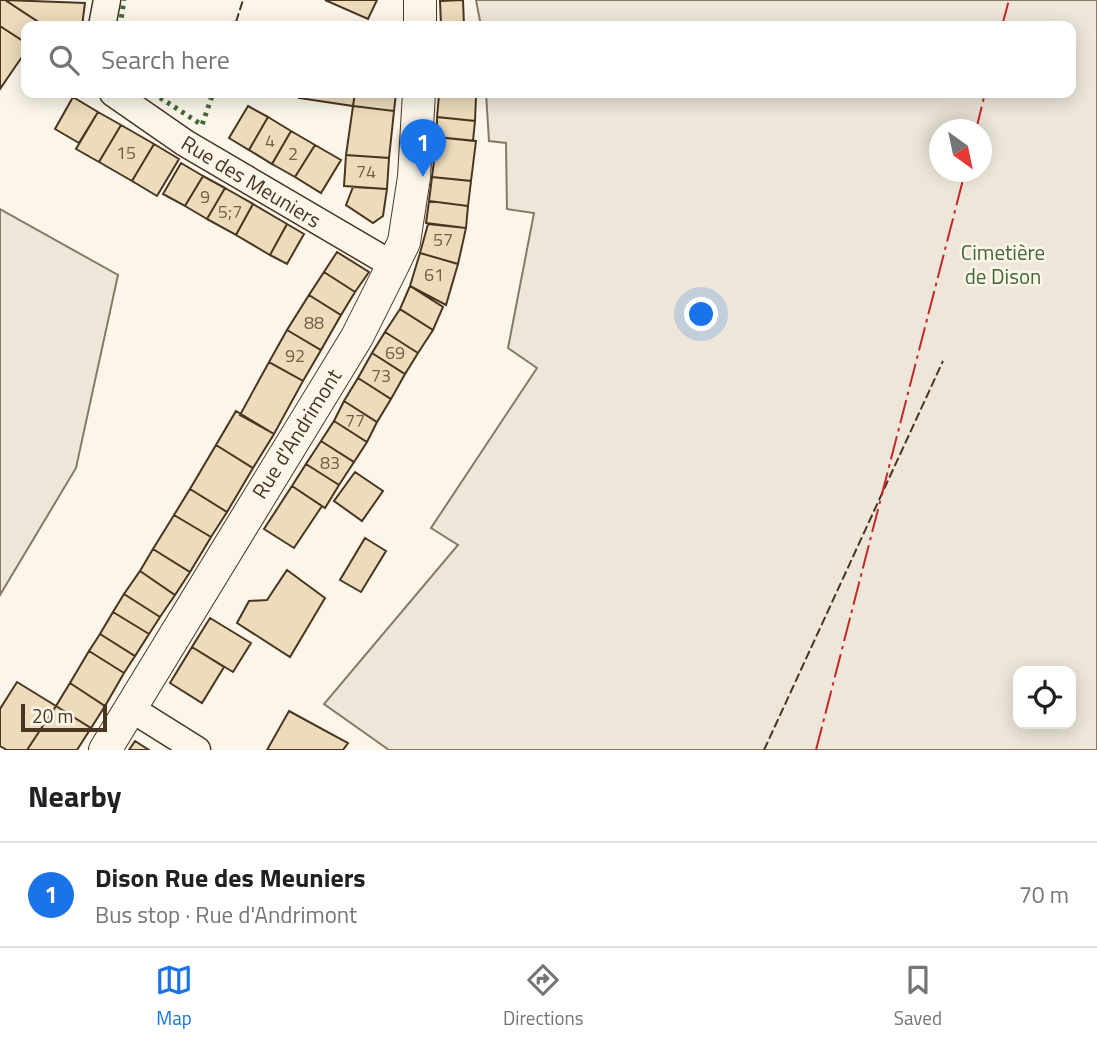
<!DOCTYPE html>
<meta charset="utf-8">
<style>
:root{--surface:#fff;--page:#f6f6f6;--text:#202124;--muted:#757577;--line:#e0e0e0;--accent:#1a73e8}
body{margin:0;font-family:"Titillium Web",sans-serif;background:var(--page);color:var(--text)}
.controls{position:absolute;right:21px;bottom:21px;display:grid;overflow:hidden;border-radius:14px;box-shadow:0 4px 18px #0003}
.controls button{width:63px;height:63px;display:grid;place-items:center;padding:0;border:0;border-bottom:2px solid var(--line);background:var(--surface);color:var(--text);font:35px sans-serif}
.compass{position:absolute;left:929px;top:119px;width:63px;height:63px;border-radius:50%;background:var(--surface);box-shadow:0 4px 18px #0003;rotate:147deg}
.scale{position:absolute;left:21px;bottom:18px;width:86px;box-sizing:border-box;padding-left:7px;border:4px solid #4a3520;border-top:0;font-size:19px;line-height:24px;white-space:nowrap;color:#4a3520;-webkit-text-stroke:5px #fbf6e9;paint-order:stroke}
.you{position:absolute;left:702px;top:315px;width:24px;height:24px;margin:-18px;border:5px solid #fff;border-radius:50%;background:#1a73e8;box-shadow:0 0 0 10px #1a73e833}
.badge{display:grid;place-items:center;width:46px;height:46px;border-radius:50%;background:var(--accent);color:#fff;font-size:23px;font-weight:700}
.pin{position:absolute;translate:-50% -58px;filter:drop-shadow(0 2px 4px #0008)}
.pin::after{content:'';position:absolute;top:37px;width:24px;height:21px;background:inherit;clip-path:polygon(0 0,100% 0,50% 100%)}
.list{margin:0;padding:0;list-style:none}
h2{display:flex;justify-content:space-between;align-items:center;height:91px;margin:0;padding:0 28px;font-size:30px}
h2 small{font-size:23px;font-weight:400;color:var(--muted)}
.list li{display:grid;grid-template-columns:46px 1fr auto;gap:21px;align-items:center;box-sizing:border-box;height:105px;padding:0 28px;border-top:2px solid var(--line)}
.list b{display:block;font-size:26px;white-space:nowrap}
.list p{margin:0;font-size:23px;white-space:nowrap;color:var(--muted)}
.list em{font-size:23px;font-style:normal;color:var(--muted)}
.icon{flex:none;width:38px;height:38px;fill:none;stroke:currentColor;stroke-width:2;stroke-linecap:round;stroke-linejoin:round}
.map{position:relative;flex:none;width:1097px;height:750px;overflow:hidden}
.search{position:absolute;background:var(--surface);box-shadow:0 4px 18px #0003;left:21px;right:21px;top:21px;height:77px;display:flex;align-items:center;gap:18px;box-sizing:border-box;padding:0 24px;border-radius:14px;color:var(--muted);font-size:26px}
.sheet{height:196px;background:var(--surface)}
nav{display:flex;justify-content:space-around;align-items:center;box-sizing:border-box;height:98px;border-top:2px solid var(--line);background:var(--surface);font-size:19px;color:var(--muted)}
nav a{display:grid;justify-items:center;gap:4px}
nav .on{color:var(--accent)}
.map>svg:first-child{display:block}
.green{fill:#ede6d9;stroke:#887966;stroke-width:2;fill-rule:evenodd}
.building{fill:#ecdcbc;stroke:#4a3520;stroke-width:2}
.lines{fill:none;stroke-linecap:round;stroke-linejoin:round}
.minor-casing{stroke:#4a3520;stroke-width:29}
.tertiary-casing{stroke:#4a3520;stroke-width:34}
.minor{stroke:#fbf6e9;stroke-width:26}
.tertiary{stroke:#fbf6e9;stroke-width:32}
.hedge{stroke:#436837;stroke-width:5;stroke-dasharray:3.5 5;stroke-linecap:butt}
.fence{stroke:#4a3520;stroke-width:2;stroke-dasharray:9 3.5;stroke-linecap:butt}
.power{stroke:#c62828;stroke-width:2;stroke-dasharray:24 5 3.5 5;stroke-linecap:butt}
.labels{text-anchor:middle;stroke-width:5;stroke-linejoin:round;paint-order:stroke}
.number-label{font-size:18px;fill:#725f47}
.street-label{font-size:21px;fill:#4a3520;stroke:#fbf6e9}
.park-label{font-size:21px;fill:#436837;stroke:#fbf6e9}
</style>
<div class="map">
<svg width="1097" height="750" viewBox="0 0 1097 750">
<rect width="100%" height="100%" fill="#fbf6e9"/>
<path class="green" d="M 476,0 L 1097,0 L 1097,750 L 389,750 L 324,704 L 458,545 L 431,528 L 537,368 L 508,348 L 534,213 L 507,209 L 506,143 L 489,141 L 486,93 L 1071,93 L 1071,26 L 481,26 ZM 940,130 L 982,130 L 982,172 L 940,172 ZM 1018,671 L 1071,671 L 1071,724 L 1018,724 Z
M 0,209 L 118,275 L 76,468 L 0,595 Z"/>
<path class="building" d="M 0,0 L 5,0 L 43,25 L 26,26 L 26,43 L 0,26 Z
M 5,0 L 85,3 L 82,26 L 43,25 Z
M 325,0 L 377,0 L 368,19 Z
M 463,0 L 464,26 L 441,24 L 440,1 Z
M 0,26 L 26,43 L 26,51 L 0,89 Z
M 300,93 L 355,93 L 353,106 L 299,98 Z
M 355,93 L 396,93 L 394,111 L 353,106 Z
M 439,93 L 476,93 L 476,97 Z
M 439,95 L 476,97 L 475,121 L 437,117 Z
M 73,97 L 98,112 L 79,143 L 55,129 Z
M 248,106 L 268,117 L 249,150 L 229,138 Z
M 353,106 L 394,111 L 389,158 L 346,155 Z
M 98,112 L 121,125 L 99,162 L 76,149 Z
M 268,117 L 291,131 L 272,164 L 249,150 Z
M 437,117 L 475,121 L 473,141 L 437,137 Z
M 121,125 L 154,144 L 132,181 L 99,162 Z
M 291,131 L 315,145 L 295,177 L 272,164 Z
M 437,137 L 476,141 L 471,181 L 432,177 Z
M 154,144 L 179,159 L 157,196 L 132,181 Z
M 315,145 L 341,160 L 321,193 L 295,177 Z
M 346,155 L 389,158 L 387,189 L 344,186 Z
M 181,163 L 203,176 L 185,206 L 163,194 Z
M 203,176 L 225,188 L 207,219 L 185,206 Z
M 432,177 L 471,181 L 468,206 L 429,201 Z
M 353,187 L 387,189 L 383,216 L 373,223 L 346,205 Z
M 225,188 L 253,204 L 236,235 L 207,219 Z
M 429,201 L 468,206 L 466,228 L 426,223 Z
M 253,204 L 287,224 L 270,255 L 236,235 Z
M 287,224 L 304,234 L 287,264 L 270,255 Z
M 428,224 L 466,228 L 458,264 L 420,253 Z
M 337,252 L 369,272 L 355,292 L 324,272 Z
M 420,253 L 458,264 L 446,305 L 410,286 Z
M 324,272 L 355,292 L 341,315 L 309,295 Z
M 410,286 L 443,307 L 433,330 L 400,309 Z
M 309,295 L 341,315 L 321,350 L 287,330 Z
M 400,309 L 433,330 L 418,353 L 385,332 Z
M 287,330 L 321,350 L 303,381 L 269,362 Z
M 385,332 L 418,353 L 405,374 L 372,353 Z
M 372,353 L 405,374 L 391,399 L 358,378 Z
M 269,362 L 303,381 L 274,434 L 240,415 Z
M 358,378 L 391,399 L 377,422 L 344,401 Z
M 344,401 L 377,422 L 367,442 L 334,421 Z
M 236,411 L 274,434 L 253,468 L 216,445 Z
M 334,421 L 367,442 L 354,462 L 321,441 Z
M 321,441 L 354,462 L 339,485 L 306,464 Z
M 216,445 L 253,468 L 227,512 L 190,489 Z
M 306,464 L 339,485 L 325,508 L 292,486 Z
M 355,472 L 383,491 L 362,521 L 334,501 Z
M 292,486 L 322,506 L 294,548 L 264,529 Z
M 190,489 L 227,512 L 211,537 L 174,515 Z
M 174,515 L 211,537 L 190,572 L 153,549 Z
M 365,538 L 386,551 L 361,592 L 340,580 Z
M 153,549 L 190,572 L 175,595 L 140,571 Z
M 287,570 L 325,598 L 290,657 L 237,623 L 249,601 L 267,600 Z
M 140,571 L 175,595 L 160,617 L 124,594 Z
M 124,594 L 160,617 L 149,634 L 113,612 Z
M 113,612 L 149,634 L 135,656 L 100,634 Z
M 210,618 L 251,643 L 233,672 L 192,647 Z
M 100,634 L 135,656 L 124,673 L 89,651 Z
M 192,647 L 224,667 L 202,703 L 170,683 Z
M 89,651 L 124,673 L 105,706 L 70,683 Z
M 17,682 L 56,706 L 27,750 L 7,750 L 0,746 L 0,709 Z
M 70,683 L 105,706 L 91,728 L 56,706 Z
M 56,706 L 91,728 L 77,750 L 27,750 Z
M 289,711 L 348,743 L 343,750 L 267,750 Z
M 135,741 L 149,750 L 129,750 Z"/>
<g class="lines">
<g class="minor-casing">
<path id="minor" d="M 102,26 L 107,0
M 113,93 L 185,143 L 393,265
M 130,708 L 197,750"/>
</g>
<g class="tertiary-casing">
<path id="tertiary" d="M 420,26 L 420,0
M 105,750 L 357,337 L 393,265 L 404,242 L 414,177 L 419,93"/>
</g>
<use href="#minor" class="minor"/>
<use href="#tertiary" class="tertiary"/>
<path class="hedge" d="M 120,26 L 124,0
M 235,26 L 236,22
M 153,93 L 202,125 L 213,93"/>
<path class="fence" d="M 236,22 L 243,0
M 764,750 L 943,361"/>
<path class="power" d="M 1002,26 L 1009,0
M 976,130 L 985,93
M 816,750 L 965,172"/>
</g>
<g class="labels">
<g class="number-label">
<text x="270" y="147">4</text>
<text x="126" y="159">15</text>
<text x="293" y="160">2</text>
<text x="366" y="178">74</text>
<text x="205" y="203">9</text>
<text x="230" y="218">5;7</text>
<text x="443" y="246">57</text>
<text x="434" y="281">61</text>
<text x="314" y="329">88</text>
<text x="395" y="359">69</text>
<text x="295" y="362">92</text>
<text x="381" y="382">73</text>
<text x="355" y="427">77</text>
<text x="330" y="469">83</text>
</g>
<g class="street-label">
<text transform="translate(251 182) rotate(31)" y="7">Rue des Meuniers</text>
<text transform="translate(297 434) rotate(-58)" y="7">Rue d'Andrimont</text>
</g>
<g class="park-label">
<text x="1003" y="260">Cimetière<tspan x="1003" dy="24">de Dison</tspan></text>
</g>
</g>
</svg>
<div class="controls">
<button><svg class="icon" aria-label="locate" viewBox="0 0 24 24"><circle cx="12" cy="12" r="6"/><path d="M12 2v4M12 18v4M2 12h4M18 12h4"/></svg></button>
</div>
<svg class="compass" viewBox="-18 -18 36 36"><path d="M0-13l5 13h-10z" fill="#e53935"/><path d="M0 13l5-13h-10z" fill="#757577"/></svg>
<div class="scale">20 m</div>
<div class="you"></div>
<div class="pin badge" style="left:423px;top:177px">1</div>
<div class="search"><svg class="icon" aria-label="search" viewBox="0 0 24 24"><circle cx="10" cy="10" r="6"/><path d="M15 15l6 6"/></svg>Search here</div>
</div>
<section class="sheet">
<h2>Nearby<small></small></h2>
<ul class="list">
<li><span class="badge">1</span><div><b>Dison Rue des Meuniers</b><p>Bus stop · Rue d'Andrimont</p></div><em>70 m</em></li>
</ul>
</section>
<nav>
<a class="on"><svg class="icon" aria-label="map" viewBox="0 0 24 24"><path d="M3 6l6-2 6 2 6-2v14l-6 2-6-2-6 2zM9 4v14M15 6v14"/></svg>Map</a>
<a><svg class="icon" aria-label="directions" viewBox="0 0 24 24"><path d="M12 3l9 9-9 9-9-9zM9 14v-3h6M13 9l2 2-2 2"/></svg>Directions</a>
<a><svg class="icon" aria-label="saved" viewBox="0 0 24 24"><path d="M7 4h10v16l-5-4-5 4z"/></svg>Saved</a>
</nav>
